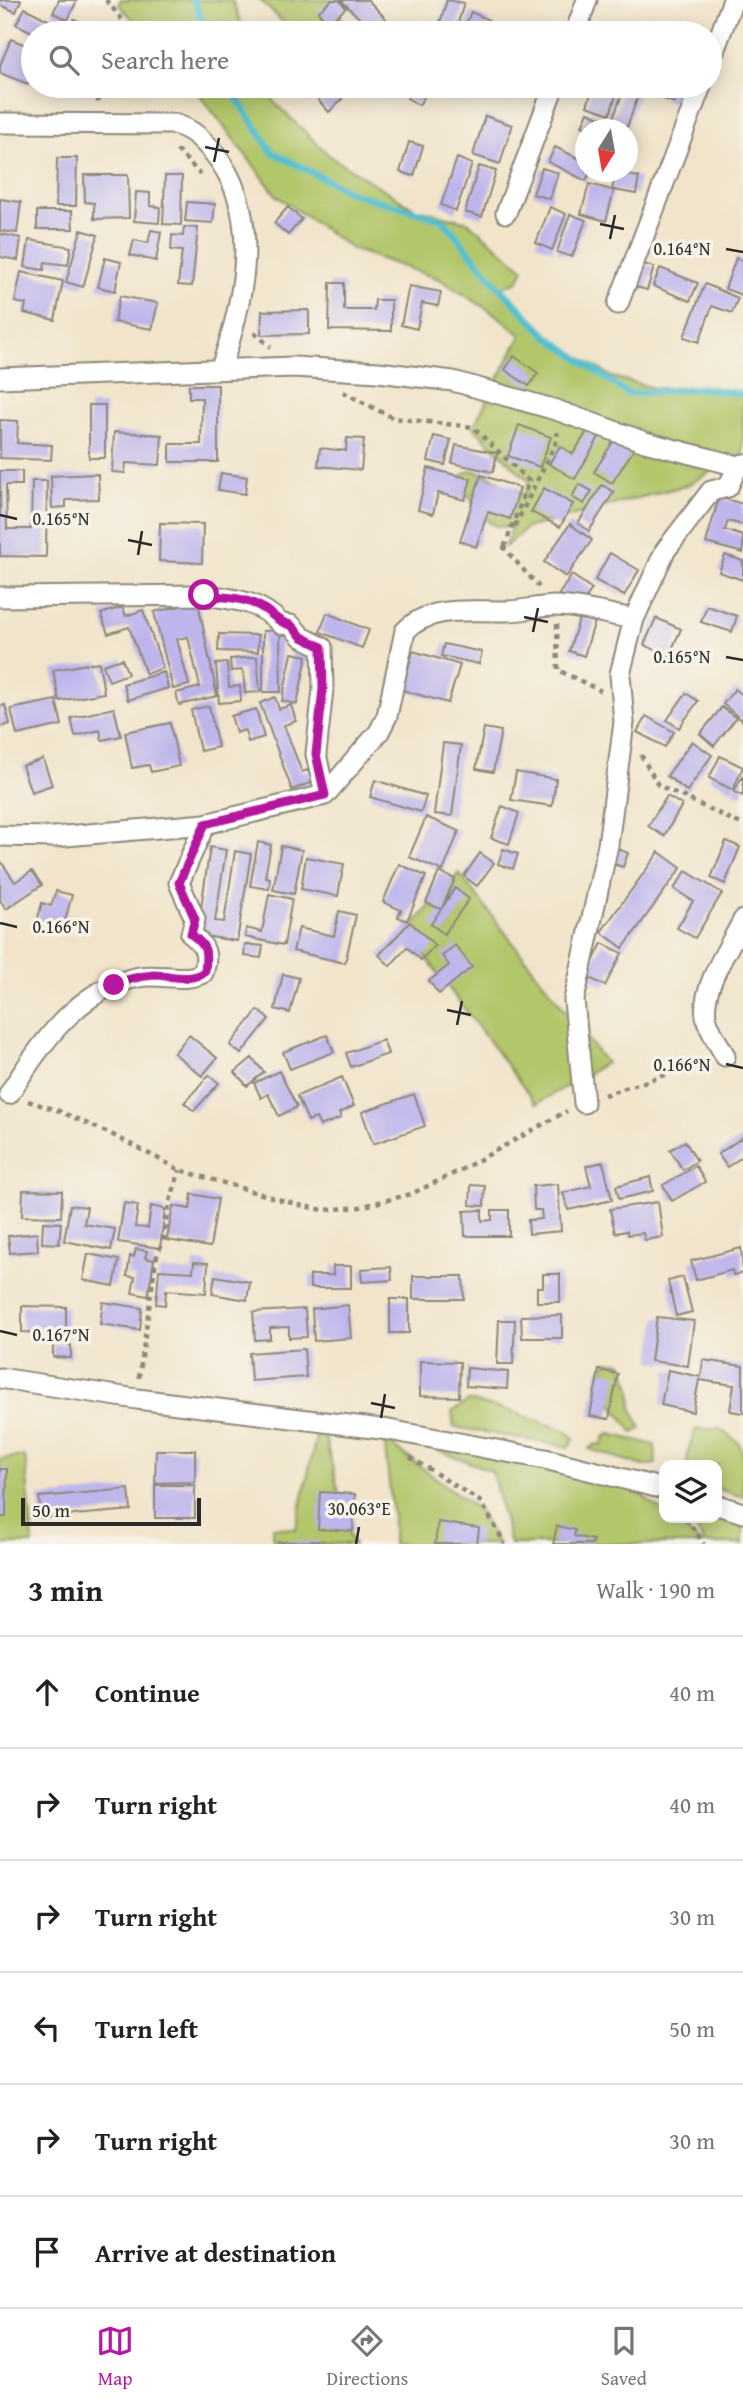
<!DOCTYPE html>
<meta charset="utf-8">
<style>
:root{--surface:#fff;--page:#f2f2f2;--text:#222;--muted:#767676;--line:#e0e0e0;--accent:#b5179e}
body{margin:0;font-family:"Gentium Book Plus",serif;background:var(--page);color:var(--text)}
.controls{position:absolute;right:21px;bottom:21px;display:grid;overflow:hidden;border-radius:14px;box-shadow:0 4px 18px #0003}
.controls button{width:63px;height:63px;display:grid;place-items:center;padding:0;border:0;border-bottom:2px solid var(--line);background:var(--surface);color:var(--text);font:35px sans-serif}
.compass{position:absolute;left:575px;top:119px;width:63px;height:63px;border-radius:50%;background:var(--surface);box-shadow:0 4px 18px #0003;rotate:191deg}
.scale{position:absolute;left:21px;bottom:18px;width:180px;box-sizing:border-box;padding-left:7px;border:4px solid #2b2b2b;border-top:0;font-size:19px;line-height:24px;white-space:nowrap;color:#2b2b2b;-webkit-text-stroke:5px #f7f3e8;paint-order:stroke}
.stop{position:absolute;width:21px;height:21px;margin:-16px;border:5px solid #b5179e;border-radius:50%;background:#fff}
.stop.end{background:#b5179e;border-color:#fff;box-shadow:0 2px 7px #0008}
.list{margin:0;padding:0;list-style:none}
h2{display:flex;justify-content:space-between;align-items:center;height:91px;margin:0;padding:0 28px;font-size:30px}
h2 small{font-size:23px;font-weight:400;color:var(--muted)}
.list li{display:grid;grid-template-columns:46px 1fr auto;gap:21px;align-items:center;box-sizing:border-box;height:112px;padding:0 28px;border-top:2px solid var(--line)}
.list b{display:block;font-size:26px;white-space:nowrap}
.list em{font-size:23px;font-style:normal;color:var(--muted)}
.icon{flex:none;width:38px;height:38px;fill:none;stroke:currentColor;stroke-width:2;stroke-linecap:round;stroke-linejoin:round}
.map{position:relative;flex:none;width:743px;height:1544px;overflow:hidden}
.search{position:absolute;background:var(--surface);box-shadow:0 4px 18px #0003;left:21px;right:21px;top:21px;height:77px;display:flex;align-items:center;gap:18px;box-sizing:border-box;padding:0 24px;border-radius:38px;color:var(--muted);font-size:26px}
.sheet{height:763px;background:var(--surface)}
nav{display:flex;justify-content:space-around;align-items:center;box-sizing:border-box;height:98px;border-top:2px solid var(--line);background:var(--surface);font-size:19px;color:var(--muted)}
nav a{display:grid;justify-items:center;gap:4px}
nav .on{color:var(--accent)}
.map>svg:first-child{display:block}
.green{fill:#b2c66a;stroke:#6e784a;stroke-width:2}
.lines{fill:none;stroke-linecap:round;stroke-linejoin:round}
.stream{stroke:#54c0cd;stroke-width:7}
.building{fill:#beb5ec}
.minor-casing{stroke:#8e887a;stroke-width:23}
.path{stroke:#8e887a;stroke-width:4.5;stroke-dasharray:5 5;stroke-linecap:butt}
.minor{stroke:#fff;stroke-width:19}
.route{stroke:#b5179e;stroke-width:9}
.ticks{fill:none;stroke:#2b2b2b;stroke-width:2.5}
.ticks-label{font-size:18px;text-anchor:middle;fill:#2b2b2b;stroke:#f7f3e8;stroke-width:7;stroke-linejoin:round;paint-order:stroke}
</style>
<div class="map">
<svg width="743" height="1544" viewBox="0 0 743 1544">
<rect width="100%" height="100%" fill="#f7f3e8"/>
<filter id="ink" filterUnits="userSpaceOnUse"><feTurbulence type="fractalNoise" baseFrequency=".0143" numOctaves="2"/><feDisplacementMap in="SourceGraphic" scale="14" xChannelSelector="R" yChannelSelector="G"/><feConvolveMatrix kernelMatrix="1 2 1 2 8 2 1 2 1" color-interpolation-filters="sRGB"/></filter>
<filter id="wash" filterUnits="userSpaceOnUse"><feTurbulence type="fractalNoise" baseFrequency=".00686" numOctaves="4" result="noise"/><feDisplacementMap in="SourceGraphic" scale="28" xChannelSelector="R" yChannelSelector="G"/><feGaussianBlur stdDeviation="1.57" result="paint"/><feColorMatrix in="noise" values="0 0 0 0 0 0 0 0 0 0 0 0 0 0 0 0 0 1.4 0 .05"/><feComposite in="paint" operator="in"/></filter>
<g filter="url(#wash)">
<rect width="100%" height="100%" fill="#f1e4ca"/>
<path class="green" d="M 120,0 L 232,0 L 245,33 L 146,33 L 119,5 Z
M 260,0 L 333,0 L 348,33 L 301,33 L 291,30 Z
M 193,86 L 267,86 L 274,102 L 331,157 L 416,209 L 468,222 L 524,269 L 518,281 L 500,288 L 547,336 L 612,377 L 654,388 L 701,388 L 743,394 L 743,454 L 687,485 L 526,528 L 504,548 L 512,526 C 490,532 478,512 469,496 C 464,488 460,486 461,476 L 471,470 L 487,475 L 524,495 L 529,481 L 473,427 L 521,335 L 498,316 L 439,279 L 352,249 L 277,196 Z
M 459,873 L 606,1063 L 536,1104 L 407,932 Z
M 607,1361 L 622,1363 L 631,1388 L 632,1408 L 641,1429 L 633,1433 L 597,1382 Z
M 468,1401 L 511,1411 L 567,1431 L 574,1439 L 569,1447 L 454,1427 L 452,1412 Z
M 320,1418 L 350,1537 L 354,1544 L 273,1544 L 273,1527 L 296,1529 Z
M 379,1428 L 613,1472 L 664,1513 L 664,1518 L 670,1518 L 702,1544 L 510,1544 L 492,1471 Z
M 696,1429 L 720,1429 L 739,1443 L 743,1456 L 743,1497 L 717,1489 L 717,1465 L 687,1465 L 689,1447 Z
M 610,1434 L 655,1445 L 656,1464 L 644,1466 L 589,1449 L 596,1444 L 602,1445 L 604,1437 Z
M 384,1439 L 477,1509 L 498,1544 L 393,1544 L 393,1517 Z
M 25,1456 L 33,1544 L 0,1544 L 0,1459 Z
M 717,1502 L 743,1510 L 743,1544 L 705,1544 L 689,1518 L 717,1518 Z"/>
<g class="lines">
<path class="stream" d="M 194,0 L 206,33
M 229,86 L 272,152 L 352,193 L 443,220 L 499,287 L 547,336 L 628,394 L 701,388 L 743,394"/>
</g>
<g id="blocks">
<path class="building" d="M 0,0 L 21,0 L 16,12 L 0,5 Z
M 59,0 L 77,0 L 68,20 L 53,13 Z
M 332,0 L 339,0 L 346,8 L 329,23 L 318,12 Z
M 341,0 L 368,0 L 389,22 L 378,33 L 352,33 L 363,22 Z
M 447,0 L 464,3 L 455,33 L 438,29 Z
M 25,8 L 63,28 L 61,33 L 34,33 L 16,24 Z
M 471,12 L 489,20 L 483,33 L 462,33 Z
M 74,19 L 96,29 L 98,24 L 113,30 L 112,33 L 68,33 Z
M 11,39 L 33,48 L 33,71 L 28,84 L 0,73 L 0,65 Z
M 402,86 L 431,86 L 419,105 L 407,98 L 411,91 Z
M 603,86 L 619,86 L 610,114 L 587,106 L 592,91 L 601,93 Z
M 667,86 L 680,88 L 675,103 L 663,99 Z
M 331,87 L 342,99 L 329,112 L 318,100 Z
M 624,88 L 639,93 L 627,127 L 612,122 Z
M 588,112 L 609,121 L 606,130 L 591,130 L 582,126 Z
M 485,116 L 512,125 L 500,164 L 473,155 Z
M 409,142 L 423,146 L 414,176 L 400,172 Z
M 555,147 L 586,162 L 586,172 L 590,172 L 586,181 L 548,162 Z
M 57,158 L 77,158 L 76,206 L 56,206 Z
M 457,158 L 472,164 L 456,211 L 441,205 Z
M 479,166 L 496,171 L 482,217 L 465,212 Z
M 542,168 L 558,173 L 550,199 L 533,194 Z
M 616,173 L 639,177 L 636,194 L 614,190 L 606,221 L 581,214 L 589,184 L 612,190 Z
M 84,175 L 128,175 L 129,218 L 94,219 L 94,203 L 85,202 Z
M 165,176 L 182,176 L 181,225 L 163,224 Z
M 136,192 L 150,193 L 150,206 L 160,207 L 159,223 L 134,221 Z
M 0,199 L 21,202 L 17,233 L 0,231 Z
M 187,202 L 215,204 L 213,223 L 185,221 Z
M 288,207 L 302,219 L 288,235 L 274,223 Z
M 550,207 L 566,214 L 552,250 L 536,243 Z
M 37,211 L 72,211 L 73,229 L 37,229 Z
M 570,214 L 586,220 L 572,257 L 557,252 Z
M 184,227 L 198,228 L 192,286 L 178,285 L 182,251 L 171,250 L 172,235 L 183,236 Z
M 81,230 L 98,235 L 83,287 L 66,282 Z
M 151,230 L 161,232 L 156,261 L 130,255 L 134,240 L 148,243 Z
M 0,234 L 21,238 L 18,260 L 0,257 Z
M 29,240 L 71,247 L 68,265 L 45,262 L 44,270 L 25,267 Z
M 105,258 L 121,262 L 115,291 L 98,287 Z
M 736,258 L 743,261 L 742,295 L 725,289 Z
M 640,263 L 654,267 L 647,290 L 633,286 Z
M 660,268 L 698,283 L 690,301 L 653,286 Z
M 21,272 L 63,281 L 55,320 L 24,313 L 26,304 L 15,302 Z
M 330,283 L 344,283 L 344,310 L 374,310 L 375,300 L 391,300 L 391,331 L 329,330 Z
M 705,284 L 738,298 L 732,313 L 712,306 L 699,342 L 684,337 Z
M 409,286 L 441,292 L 438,306 L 422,303 L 417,329 L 401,325 Z
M 120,296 L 158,303 L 152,329 L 114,322 Z
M 309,310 L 309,334 L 261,335 L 262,311 Z
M 514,356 L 538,373 L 529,386 L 505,370 Z
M 189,385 L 218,385 L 218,462 L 170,462 L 170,444 L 201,444 L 202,398 L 189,398 Z
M 89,405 L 105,405 L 105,458 L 89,458 Z
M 0,420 L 18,421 L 17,443 L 52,445 L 51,460 L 0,458 Z
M 519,425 L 551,437 L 540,467 L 508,456 Z
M 591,425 L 602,432 L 575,479 L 549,464 L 560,446 L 573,454 Z
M 114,432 L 162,435 L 160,465 L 126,463 L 125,473 L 112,472 Z
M 434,436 L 451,440 L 445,465 L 428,461 Z
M 616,437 L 634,449 L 612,483 L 594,472 Z
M 347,438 L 364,439 L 361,470 L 318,466 L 320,448 L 346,451 Z
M 456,445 L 497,453 L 493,472 L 452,463 Z
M 428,468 L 471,479 L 465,500 L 438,493 L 433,514 L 418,510 Z
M 0,471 L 22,471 L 22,485 L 6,485 L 7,529 L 31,529 L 32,481 L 47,481 L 46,557 L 0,556 Z
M 221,473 L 247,477 L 245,494 L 218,490 Z
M 98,474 L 99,499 L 66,500 L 66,507 L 52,508 L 51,476 Z
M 481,475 L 520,488 L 510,519 L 488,512 L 476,547 L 460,541 Z
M 579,484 L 592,491 L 584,504 L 572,497 Z
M 602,485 L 614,492 L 589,531 L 578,523 Z
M 544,488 L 573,504 L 560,527 L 531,512 Z
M 719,497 L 743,504 L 743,525 L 728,521 L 725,530 L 743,536 L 743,553 L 706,543 Z
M 160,523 L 203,524 L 202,563 L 159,561 Z
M 570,524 L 592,540 L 566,577 L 544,562 Z
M 610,553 L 639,570 L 624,596 L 595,580 Z
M 725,555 L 743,561 L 743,580 L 719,572 Z
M 572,575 L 592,589 L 579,608 L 559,594 Z
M 198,602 L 217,696 L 179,705 L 176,693 L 200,687 L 188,637 L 177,639 L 189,685 L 173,689 L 154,612 Z
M 707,606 L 737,616 L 732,632 L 701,622 Z
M 122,607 L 126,616 L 143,610 L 163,668 L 146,674 L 129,627 L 108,634 L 101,614 Z
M 327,613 L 369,630 L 362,648 L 320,632 Z
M 580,616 L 595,621 L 584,656 L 569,651 Z
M 656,618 L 681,629 L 669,656 L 644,645 Z
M 280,630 L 281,692 L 263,692 L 263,631 Z
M 219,634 L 258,635 L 258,652 L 218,651 Z
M 444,644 L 482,652 L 479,664 L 441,656 Z
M 413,651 L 460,665 L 448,703 L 402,690 Z
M 292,653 L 307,656 L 297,704 L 282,701 Z
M 257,657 L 260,692 L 245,693 L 243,670 L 231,671 L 230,659 Z
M 122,659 L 128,674 L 109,681 L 103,665 Z
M 99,662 L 104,693 L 59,701 L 53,670 Z
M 227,663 L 229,687 L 240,686 L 241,701 L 219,703 L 216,664 Z
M 164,672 L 168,688 L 128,700 L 123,684 Z
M 735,689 L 743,695 L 743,721 L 723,704 Z
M 686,693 L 698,701 L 679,728 L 667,720 Z
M 275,697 L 279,709 L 291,705 L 296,721 L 284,725 L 302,772 L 308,770 L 313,782 L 292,790 L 260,703 Z
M 56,700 L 62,725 L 17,735 L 11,709 Z
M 5,705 L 10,724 L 0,727 L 0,706 Z
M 209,706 L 218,747 L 200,751 L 191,710 Z
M 722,707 L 736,718 L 714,746 L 700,734 Z
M 114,708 L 121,736 L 102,740 L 100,730 L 75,736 L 71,718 Z
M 256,709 L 264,737 L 248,742 L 245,730 L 236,733 L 231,716 Z
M 646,716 L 674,732 L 665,747 L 637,732 Z
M 170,723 L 179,766 L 151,772 L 149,765 L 132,768 L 125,732 Z
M 484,728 L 501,731 L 493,772 L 476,769 Z
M 692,741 L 712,755 L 687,791 L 667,776 Z
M 443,743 L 461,745 L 452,816 L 434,814 Z
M 720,756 L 743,767 L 733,790 L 709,778 Z
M 43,759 L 52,785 L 31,792 L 22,766 Z
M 516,772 L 556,779 L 552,806 L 511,800 Z
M 743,775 L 743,796 L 734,792 Z
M 375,780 L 426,796 L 421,812 L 370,797 Z
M 667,796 L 682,805 L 664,836 L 648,826 Z
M 502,806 L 519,813 L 509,844 L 491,838 Z
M 426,817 L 459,831 L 443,871 L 409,857 Z
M 726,841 L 740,847 L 725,884 L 711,878 Z
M 258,842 L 271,845 L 265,877 L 270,878 L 269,889 L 250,886 Z
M 281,846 L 302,850 L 294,894 L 273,890 Z
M 210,847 L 226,850 L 215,921 L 224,922 L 235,851 L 251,854 L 237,941 L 197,935 Z
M 616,848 L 628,853 L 623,867 L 610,863 Z
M 503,849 L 518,854 L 513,869 L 498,864 Z
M 659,852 L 681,868 L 623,948 L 601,932 Z
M 480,853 L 494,863 L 477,886 L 464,876 Z
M 306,857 L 344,864 L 338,896 L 301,889 Z
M 0,860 L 15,882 L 32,871 L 42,885 L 6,909 L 0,900 Z
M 399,864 L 426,876 L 407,921 L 398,917 L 401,910 L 383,902 Z
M 686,871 L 722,893 L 695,938 L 677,928 L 693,901 L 674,889 Z
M 439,872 L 455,879 L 442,908 L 455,888 L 469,899 L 444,934 L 431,924 L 441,909 L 426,903 Z
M 56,891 L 72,895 L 63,928 L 37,921 L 42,903 L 51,906 Z
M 269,894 L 292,899 L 284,945 L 245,937 L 246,928 L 262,932 Z
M 339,911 L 356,915 L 345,963 L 293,951 L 299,928 L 334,936 Z
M 410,922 L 435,945 L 421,960 L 407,947 L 390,966 L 379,955 Z
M 602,943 L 622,953 L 605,986 L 586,976 Z
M 245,944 L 263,946 L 261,958 L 244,956 Z
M 455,945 L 472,967 L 439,994 L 429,981 L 449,965 L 442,956 Z
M 283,974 L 299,978 L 290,1013 L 275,1009 Z
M 258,1010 L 269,1019 L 241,1054 L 230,1045 Z
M 189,1035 L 217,1058 L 202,1076 L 174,1053 Z
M 327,1035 L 334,1052 L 290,1069 L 283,1052 Z
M 383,1040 L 388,1054 L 351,1067 L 346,1053 Z
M 252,1058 L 264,1072 L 247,1086 L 235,1072 Z
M 279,1071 L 297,1107 L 279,1116 L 268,1094 L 261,1098 L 254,1083 Z
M 209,1075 L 219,1083 L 194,1111 L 184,1103 Z
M 342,1077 L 354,1106 L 339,1113 L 341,1118 L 320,1126 L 316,1118 L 308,1121 L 297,1096 Z
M 414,1094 L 425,1126 L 373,1144 L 362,1112 Z
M 743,1137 L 743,1156 L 727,1167 L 718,1154 Z
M 685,1141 L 697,1161 L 683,1170 L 670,1150 Z
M 603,1162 L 612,1200 L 568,1210 L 563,1193 L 591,1186 L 586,1166 Z
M 696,1166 L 705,1182 L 672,1201 L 663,1185 Z
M 650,1177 L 653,1191 L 619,1199 L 616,1186 Z
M 558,1184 L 561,1231 L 529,1234 L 528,1220 L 542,1219 L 541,1210 L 534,1210 L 533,1186 Z
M 471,1185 L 485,1186 L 484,1206 L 470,1205 Z
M 23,1190 L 62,1191 L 61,1217 L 22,1216 Z
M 192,1194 L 218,1199 L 210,1247 L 167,1240 L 173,1206 L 190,1209 Z
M 658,1202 L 663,1237 L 645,1240 L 643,1233 L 628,1235 L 627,1231 L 615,1233 L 610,1209 Z
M 124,1203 L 138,1205 L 135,1227 L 148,1228 L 151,1206 L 165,1209 L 160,1248 L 118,1242 Z
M 70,1205 L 87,1207 L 84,1224 L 115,1229 L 111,1250 L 64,1241 Z
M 482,1210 L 482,1221 L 492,1220 L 492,1210 L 509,1210 L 509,1236 L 465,1236 L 464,1211 Z
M 43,1222 L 61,1223 L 59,1244 L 42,1243 Z
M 37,1233 L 38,1251 L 10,1253 L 8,1236 Z
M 741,1248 L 743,1273 L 733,1275 L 732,1270 L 696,1280 L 691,1261 Z
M 136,1249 L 147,1251 L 145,1258 L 154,1260 L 148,1296 L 132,1293 L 135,1277 L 127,1276 L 130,1256 L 134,1257 Z
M 88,1254 L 119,1260 L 114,1286 L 83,1280 Z
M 194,1262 L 208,1263 L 206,1293 L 166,1290 L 165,1305 L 156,1304 L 159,1270 L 193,1272 Z
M 333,1266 L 351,1266 L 351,1288 L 310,1288 L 310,1275 L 333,1275 Z
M 391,1267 L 392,1280 L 362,1282 L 361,1269 Z
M 543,1274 L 560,1274 L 560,1302 L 537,1302 L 537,1287 L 543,1287 Z
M 215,1276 L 250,1282 L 247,1300 L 212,1294 Z
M 413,1276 L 463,1276 L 464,1299 L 413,1299 Z
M 683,1277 L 692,1312 L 676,1316 L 668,1281 Z
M 390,1299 L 409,1299 L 409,1333 L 390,1333 Z
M 103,1302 L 142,1308 L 140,1330 L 100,1324 Z
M 348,1305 L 351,1338 L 314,1341 L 312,1309 Z
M 22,1306 L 66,1307 L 66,1339 L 50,1338 L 50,1333 L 22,1332 Z
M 305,1309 L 307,1337 L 289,1338 L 289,1327 L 270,1328 L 270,1339 L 255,1340 L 253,1312 Z
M 562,1315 L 562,1338 L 522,1338 L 521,1316 Z
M 657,1317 L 694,1321 L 688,1366 L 651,1361 Z
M 499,1320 L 515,1320 L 513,1364 L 497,1364 Z
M 53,1344 L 71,1345 L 71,1358 L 53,1357 Z
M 304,1349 L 306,1377 L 251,1381 L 249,1353 Z
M 703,1360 L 743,1366 L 743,1413 L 730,1411 L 734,1385 L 699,1380 L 693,1412 L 661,1405 L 668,1370 L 701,1377 Z
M 420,1361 L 460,1362 L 459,1397 L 420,1396 Z
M 467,1368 L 508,1372 L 507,1389 L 466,1386 Z
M 599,1370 L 618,1374 L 609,1419 L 590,1416 Z
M 156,1450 L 195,1450 L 195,1482 L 155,1483 Z
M 0,1469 L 7,1469 L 6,1517 L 0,1517 Z
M 155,1485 L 195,1485 L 195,1518 L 155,1518 Z
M 129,1489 L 131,1510 L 41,1518 L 39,1497 Z
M 320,1492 L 355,1494 L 353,1531 L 318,1529 Z
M 438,1522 L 479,1528 L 477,1544 L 435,1544 Z
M 557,1526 L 575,1530 L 574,1536 L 593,1540 L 592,1544 L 553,1544 Z
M 319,1541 L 319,1544 L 278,1544 L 278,1542 Z"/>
</g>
</g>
<g filter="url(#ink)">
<use href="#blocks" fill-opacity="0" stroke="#8e887a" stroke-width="2"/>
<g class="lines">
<g class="minor-casing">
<path id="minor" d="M 575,33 L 587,0
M 710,62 L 733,0
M 0,123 L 174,124 C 192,129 201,138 213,152 C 264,213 244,300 221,368
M 506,213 L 554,86
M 618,304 L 701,86
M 0,378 L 293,367 L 378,372 L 453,381 L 556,410 L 645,442 L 738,466
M 0,597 L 204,595 C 234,599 260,601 281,624 L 291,625 L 302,637 L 322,647 L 323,689 L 316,754 L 325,795
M 0,836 L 54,837 L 205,824
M 725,1056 C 719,1044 708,1029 706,1016 C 701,987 731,945 743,920
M 9,1094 C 39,1046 78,988 139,977 C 159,973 185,983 203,973 C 209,955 206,946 191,934 L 195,919 L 179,883 L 205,824 L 325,795 L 379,732 L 387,716 L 405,631 C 431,604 473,612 507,611 C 523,611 539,606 555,606 C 579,606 610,615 634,619 L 665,551 L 711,491 L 728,487 L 738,466 L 743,464
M 584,1103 L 574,1000 L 608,845 L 624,722 L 620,674 L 634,619
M 0,1378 L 137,1399 L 389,1430 L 545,1459 L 664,1489
M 717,1505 L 743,1513"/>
</g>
<path class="path" d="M 106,0 L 133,33
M 96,101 L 130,86
M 177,150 L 200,174
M 254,333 L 271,347
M 343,392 L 393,418 L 473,427 L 529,481 L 504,548
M 515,526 L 558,438 L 557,432
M 505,546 L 504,548 L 539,587
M 557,624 L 558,670 L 601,691
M 641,755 L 658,785 L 743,825
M 604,1095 L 705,1062
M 28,1101 L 59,1111 L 115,1136 L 180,1170 L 295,1204 L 323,1210 L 360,1207 L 411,1194 L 459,1171 L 567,1111
M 139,1378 L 156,1259 L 164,1238 L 169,1204 L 180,1170
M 410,1457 L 481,1502 L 505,1544
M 686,1518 L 704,1544"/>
<use href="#minor" class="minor"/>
</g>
</g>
<g class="lines" filter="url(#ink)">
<path class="route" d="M 114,985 C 127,979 140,976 154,975 C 170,975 191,983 205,971 C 207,951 208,947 191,934 L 195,919 L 179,883 L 205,824 L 325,795 L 316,754 L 323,689 L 322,647 L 302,637 L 291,625 C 278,623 271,612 259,606 C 242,597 222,597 204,595"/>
</g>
<path class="ticks" d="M 205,147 L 229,152M 214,162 L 219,138M 600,224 L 624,229M 610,239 L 615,215M 726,249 L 743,252M 0,515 L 17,519M 128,540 L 152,545M 138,555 L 142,531M 524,617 L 548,622M 533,632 L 538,608M 726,657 L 743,660M 0,923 L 17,927M 447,1010 L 471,1015M 457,1025 L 462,1001M 726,1064 L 743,1068M 0,1331 L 17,1335M 371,1403 L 395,1408M 381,1418 L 385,1394M 356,1544 L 359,1527"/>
<g class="ticks-label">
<text x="682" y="255">0.164°N</text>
<text x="61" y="525">0.165°N</text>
<text x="682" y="663">0.165°N</text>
<text x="61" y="933">0.166°N</text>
<text x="682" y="1071">0.166°N</text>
<text x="61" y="1341">0.167°N</text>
<text x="359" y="1515">30.063°E</text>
</g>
</svg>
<div class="controls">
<button><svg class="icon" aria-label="layers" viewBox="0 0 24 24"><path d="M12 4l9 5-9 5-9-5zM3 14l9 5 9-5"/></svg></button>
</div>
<svg class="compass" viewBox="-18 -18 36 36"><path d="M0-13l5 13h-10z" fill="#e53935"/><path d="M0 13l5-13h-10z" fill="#767676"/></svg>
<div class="scale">50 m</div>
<div class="stop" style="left:204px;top:595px"></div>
<div class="stop end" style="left:114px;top:985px"></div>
<div class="search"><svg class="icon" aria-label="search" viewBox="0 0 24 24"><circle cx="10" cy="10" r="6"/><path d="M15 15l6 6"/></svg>Search here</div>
</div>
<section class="sheet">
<h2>3 min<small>Walk · 190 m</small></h2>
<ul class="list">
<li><svg class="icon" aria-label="ahead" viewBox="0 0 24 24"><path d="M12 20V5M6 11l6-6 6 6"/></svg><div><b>Continue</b></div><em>40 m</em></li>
<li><svg class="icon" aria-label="right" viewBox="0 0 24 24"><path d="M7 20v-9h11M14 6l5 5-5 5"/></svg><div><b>Turn right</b></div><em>40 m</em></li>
<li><svg class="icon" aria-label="right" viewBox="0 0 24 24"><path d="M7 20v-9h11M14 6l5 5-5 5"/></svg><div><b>Turn right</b></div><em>30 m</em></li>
<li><svg class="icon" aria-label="left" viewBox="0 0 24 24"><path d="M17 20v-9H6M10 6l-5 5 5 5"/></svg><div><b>Turn left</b></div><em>50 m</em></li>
<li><svg class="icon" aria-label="right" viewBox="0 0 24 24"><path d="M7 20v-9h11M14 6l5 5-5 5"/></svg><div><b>Turn right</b></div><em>30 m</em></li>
<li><svg class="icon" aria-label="arrive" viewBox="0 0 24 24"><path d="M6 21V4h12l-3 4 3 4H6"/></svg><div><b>Arrive at destination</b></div></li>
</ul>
</section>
<nav>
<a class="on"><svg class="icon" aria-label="map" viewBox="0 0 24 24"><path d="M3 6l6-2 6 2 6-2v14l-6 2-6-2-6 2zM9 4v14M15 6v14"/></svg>Map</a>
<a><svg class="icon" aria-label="directions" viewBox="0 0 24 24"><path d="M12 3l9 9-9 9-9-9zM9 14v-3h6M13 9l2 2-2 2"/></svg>Directions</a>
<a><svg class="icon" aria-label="saved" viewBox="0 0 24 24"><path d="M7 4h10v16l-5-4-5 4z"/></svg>Saved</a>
</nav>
